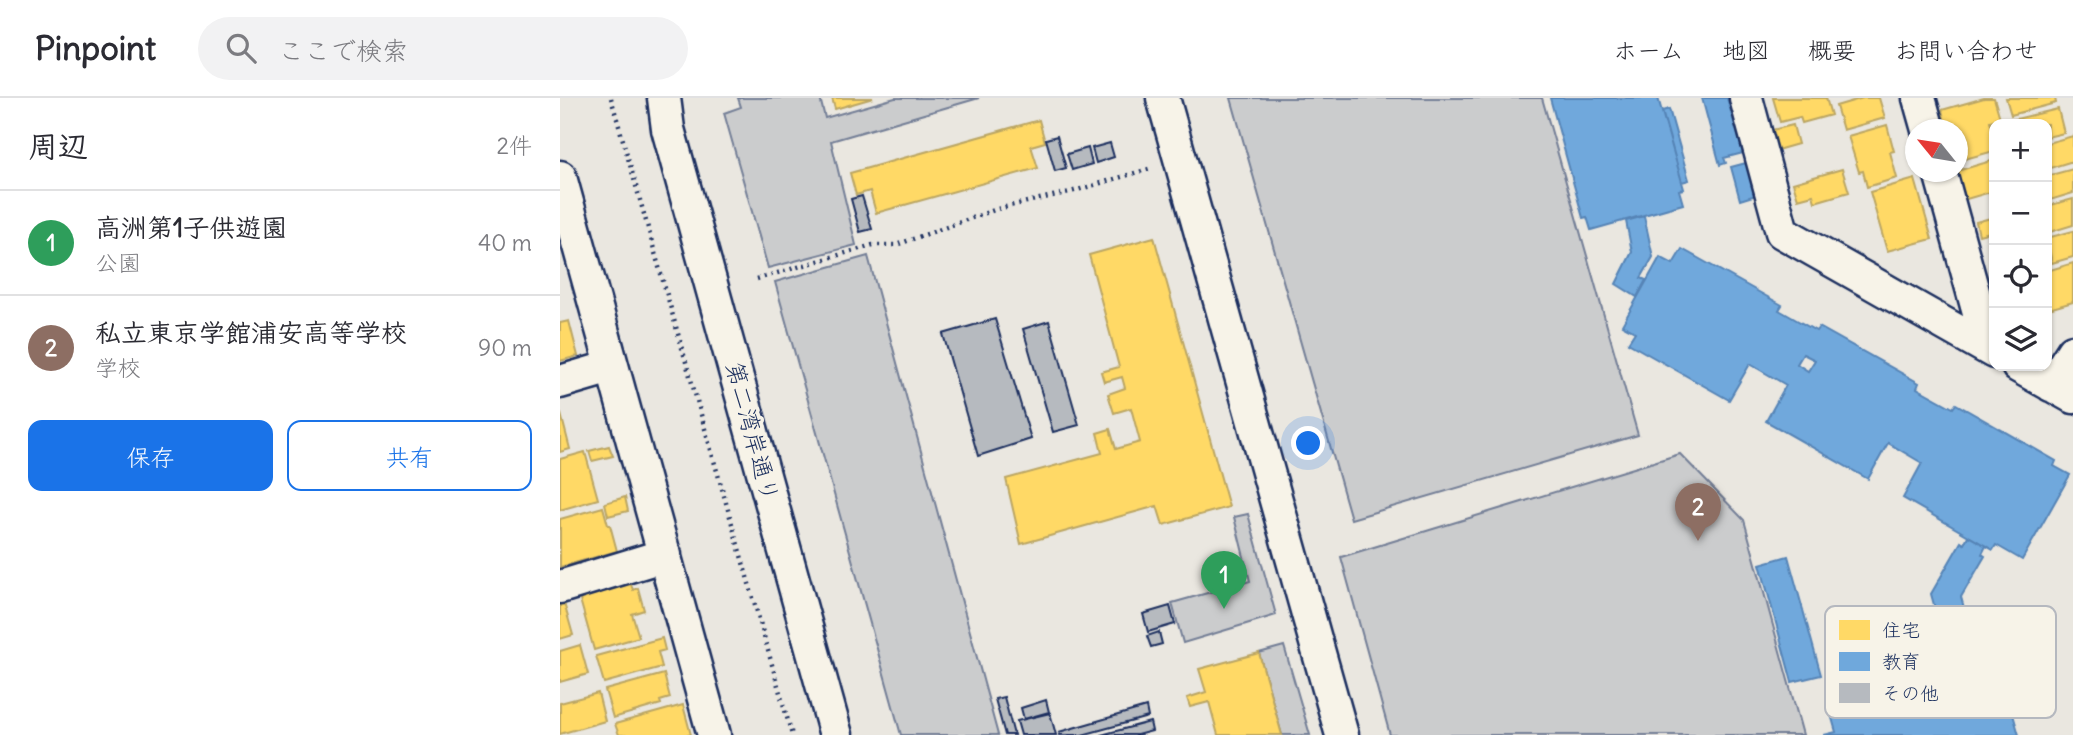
<!DOCTYPE html>
<html lang="ja">
<meta charset="utf-8">
<style>
:root{--surface:#fff;--page:#f2f2f3;--text:#2b2b33;--muted:#7c7c81;--line:#e1e1e2;--accent:#1a73e8}
body{margin:0;font-family:Delius,"Klee One",sans-serif;background:var(--page);color:var(--text)}
.controls{position:absolute;right:21px;top:21px;display:grid;overflow:hidden;border-radius:14px;box-shadow:0 2px 5px #0004}
.controls button{width:63px;height:63px;display:grid;place-items:center;padding:0;border:0;border-bottom:2px solid var(--line);background:var(--surface);color:var(--text);font:35px sans-serif}
.compass{position:absolute;left:1345px;top:21px;width:63px;height:63px;border-radius:50%;background:var(--surface);box-shadow:0 2px 5px #0004;rotate:300deg}
.you{position:absolute;left:749px;top:346px;width:24px;height:24px;margin:-18px;border:5px solid #fff;border-radius:50%;background:#1a73e8;box-shadow:0 0 0 10px #1a73e833}
.badge{display:grid;place-items:center;width:46px;height:46px;border-radius:50%;background:var(--accent);color:#fff;font-size:23px;font-weight:700}
.pin{position:absolute;translate:-50% -58px;filter:drop-shadow(0 2px 4px #0008)}
.pin::after{content:'';position:absolute;top:37px;width:24px;height:21px;background:inherit;clip-path:polygon(0 0,100% 0,50% 100%)}
.list{margin:0;padding:0;list-style:none}
h2{display:flex;justify-content:space-between;align-items:center;height:91px;margin:0;padding:0 28px;font-size:30px}
h2 small{font-size:23px;font-weight:400;color:var(--muted)}
.list li{display:grid;grid-template-columns:46px 1fr auto;gap:21px;align-items:center;box-sizing:border-box;height:105px;padding:0 28px;border-top:2px solid var(--line)}
.list b{display:block;font-size:26px;white-space:nowrap}
.list p{margin:0;font-size:23px;white-space:nowrap;color:var(--muted)}
.list em{font-size:23px;font-style:normal;color:var(--muted)}
.actions{display:flex;gap:14px;padding:21px 28px}
.actions a{flex:1;padding:16px 0;border:2px solid var(--accent);border-radius:14px;text-align:center;font-size:24px;color:var(--accent)}
.actions .main{background:var(--accent);color:#fff}
.icon{flex:none;width:38px;height:38px;fill:none;stroke:currentColor;stroke-width:2;stroke-linecap:round;stroke-linejoin:round}
.map{position:relative;flex:none;width:1513px;height:637px;overflow:hidden}
header{display:flex;align-items:center;gap:42px;box-sizing:border-box;height:98px;padding:0 35px;background:var(--surface);border-bottom:2px solid var(--line)}
header strong{font-size:33px}
nav{display:flex;gap:38px;margin-inline-start:auto;font-size:24px}
.search{width:490px;height:63px;background:var(--page);display:flex;align-items:center;gap:18px;box-sizing:border-box;padding:0 24px;border-radius:38px;color:var(--muted);font-size:26px}
main{display:flex}
aside{flex:1;background:var(--surface)}
.map>svg:first-child{display:block}
.green{fill:#cbcccd;stroke:#737e96;stroke-width:2}
.homes{fill:#ffd966;stroke:#bba664;stroke-width:2}
.schools{fill:#6fa8dc;stroke:#5684b6;stroke-width:2;fill-rule:evenodd}
.building{fill:#b6babf;stroke:#1b2f5e;stroke-width:2}
.lines{fill:none;stroke-linecap:round;stroke-linejoin:round}
.minor-casing{stroke:#1b2f5e;stroke-width:37}
.path{stroke:#1b2f5e;stroke-width:4.5;stroke-dasharray:2 5;stroke-linecap:butt}
.minor{stroke:#f7f3e8;stroke-width:32}
.labels{text-anchor:middle;stroke-width:7;stroke-linejoin:round;paint-order:stroke}
.street-label{font-size:24px;fill:#1b2f5e;stroke:#f7f3e8}
.key{fill:#f7f3e8;stroke:#b5b8bf;stroke-width:2}
.key-label{font-size:19px;fill:#1b2f5e}
</style>
<header>
<strong>Pinpoint</strong>
<div class="search"><svg class="icon" aria-label="search" viewBox="0 0 24 24"><circle cx="10" cy="10" r="6"/><path d="M15 15l6 6"/></svg>ここで検索</div>
<nav><a>ホーム</a><a>地図</a><a>概要</a><a>お問い合わせ</a></nav>
</header>
<main>
<aside>
<h2>周辺<small>2件</small></h2>
<ul class="list">
<li><span class="badge" style="background:#2e9e5b">1</span><div><b>高洲第1子供遊園</b><p>公園</p></div><em>40 m</em></li>
<li><span class="badge" style="background:#8d6e63">2</span><div><b>私立東京学館浦安高等学校</b><p>学校</p></div><em>90 m</em></li>
</ul>
<div class="actions"><a class="main">保存</a><a>共有</a></div>
</aside>
<div class="map">
<svg width="1513" height="637" viewBox="0 0 1513 637">
<rect width="100%" height="100%" fill="#eae7e0"/>
<filter id="ink" filterUnits="userSpaceOnUse"><feTurbulence type="fractalNoise" baseFrequency=".0143" numOctaves="2"/><feDisplacementMap in="SourceGraphic" scale="14" xChannelSelector="R" yChannelSelector="G"/><feConvolveMatrix kernelMatrix="1 2 1 2 8 2 1 2 1" color-interpolation-filters="sRGB"/></filter>
<g filter="url(#ink)">
<path class="green" d="M 178,0 L 260,0 L 265,20 L 335,0 L 419,0 L 271,43 L 296,147 L 208,170 L 164,15 L 181,9 Z
M 671,0 L 982,0 L 1078,337 L 791,421 Z
M 308,158 L 438,637 L 341,637 L 215,184 Z
M 1120,356 L 1184,422 L 1243,637 L 830,637 L 781,459 Z
M 688,416 L 716,517 L 623,545 L 612,505 L 690,483 L 674,419 Z
M 724,548 L 750,637 L 722,637 L 699,555 Z"/>
<path class="homes" d="M 272,0 L 313,0 L 275,11 Z
M 1213,0 L 1266,0 L 1271,17 L 1242,25 L 1240,19 L 1220,24 Z
M 1303,0 L 1319,0 L 1325,20 L 1283,32 L 1276,8 Z
M 1424,0 L 1434,0 L 1440,20 L 1430,23 L 1434,39 L 1434,53 L 1398,63 L 1398,32 L 1387,32 L 1382,12 Z
M 1446,0 L 1495,0 L 1496,5 L 1451,17 Z
M 1498,11 L 1504,35 L 1487,39 L 1487,26 L 1453,26 L 1452,22 Z
M 479,22 L 485,44 L 471,48 L 478,70 L 316,115 L 310,93 L 296,97 L 290,75 Z
M 1233,27 L 1238,46 L 1217,52 L 1212,32 Z
M 1327,27 L 1334,53 L 1330,54 L 1337,80 L 1307,89 L 1303,73 L 1299,74 L 1288,38 Z
M 1513,38 L 1513,63 L 1487,71 L 1487,45 Z
M 1434,62 L 1434,93 L 1403,102 L 1394,74 Z
M 1282,71 L 1289,94 L 1255,104 L 1253,97 L 1238,101 L 1233,85 Z
M 1513,71 L 1513,95 L 1487,103 L 1487,78 Z
M 1355,81 L 1372,141 L 1327,153 L 1310,94 Z
M 1513,101 L 1513,127 L 1487,135 L 1487,108 Z
M 1434,119 L 1434,133 L 1419,137 L 1416,124 Z
M 1513,133 L 1513,159 L 1492,165 L 1487,140 Z
M 594,139 L 669,409 L 603,427 L 597,408 L 461,446 L 446,381 L 542,355 L 537,335 L 550,331 L 556,351 L 580,344 L 571,310 L 554,315 L 548,296 L 565,290 L 562,279 L 544,284 L 541,274 L 559,269 L 529,157 Z
M 1513,165 L 1513,204 L 1489,211 L 1487,173 Z
M 9,223 L 18,258 L 0,263 L 0,225 Z
M 1,316 L 10,351 L 0,354 L 0,317 Z
M 49,348 L 53,358 L 32,363 L 29,353 Z
M 25,354 L 38,401 L 0,412 L 0,361 Z
M 65,399 L 68,413 L 48,418 L 45,405 Z
M 43,409 L 48,427 L 50,427 L 57,453 L 0,469 L 0,421 Z
M 70,484 L 73,492 L 78,490 L 84,512 L 72,516 L 79,539 L 34,552 L 19,498 Z
M 4,505 L 13,537 L 0,541 L 0,506 Z
M 102,540 L 105,552 L 98,554 L 102,569 L 44,585 L 36,558 Z
M 20,547 L 28,576 L 0,584 L 0,553 Z
M 699,555 L 722,637 L 658,637 L 649,604 L 630,609 L 627,600 L 646,594 L 639,571 Z
M 104,576 L 110,600 L 100,603 L 101,606 L 53,620 L 45,592 Z
M 38,595 L 45,623 L 0,636 L 0,605 Z
M 123,607 L 131,637 L 59,637 L 55,626 Z"/>
<path class="schools" d="M 990,0 L 1098,0 L 1124,91 L 1119,92 L 1123,106 L 1031,132 L 1027,119 L 1023,120 Z
M 1142,0 L 1167,0 L 1183,55 L 1164,60 L 1166,65 L 1160,67 Z
M 1109,11 L 1129,82 L 1122,84 L 1102,13 Z
M 1186,65 L 1196,97 L 1180,102 L 1171,69 Z
M 1084,118 L 1093,159 L 1081,180 L 1086,182 L 1077,199 L 1056,186 L 1072,154 L 1066,123 Z
M 1122,151 L 1222,207 L 1219,212 L 1256,233 L 1259,229 L 1359,285 L 1357,290 L 1393,310 L 1396,306 L 1496,363 L 1494,368 L 1510,377 L 1462,462 L 1436,447 L 1433,452 L 1343,400 L 1362,365 L 1328,345 L 1308,381 L 1206,323 L 1226,287 L 1190,266 L 1169,302 L 1068,245 L 1075,234 L 1062,227 L 1100,159 L 1113,166 ZM 1243,256 L 1255,262 L 1248,273 L 1237,266 Z
M 1408,438 L 1426,448 L 1422,456 L 1425,458 L 1401,499 L 1415,550 L 1411,551 L 1416,567 L 1396,573 L 1392,557 L 1388,558 L 1371,496 L 1401,444 L 1404,446 Z
M 1228,458 L 1261,577 L 1232,584 L 1200,466 Z
M 1424,550 L 1430,551 L 1436,566 L 1438,565 L 1459,637 L 1264,637 L 1276,634 L 1270,613 L 1273,612 L 1269,600 L 1274,592 L 1287,592 L 1290,603 L 1310,597 L 1308,590 L 1394,566 L 1396,573 L 1416,567 L 1414,556 L 1418,551 Z"/>
<path class="building" d="M 497,38 L 506,70 L 495,73 L 486,41 Z
M 550,45 L 554,59 L 536,65 L 532,50 Z
M 528,50 L 532,66 L 512,72 L 507,56 Z
M 302,98 L 312,131 L 300,134 L 291,101 Z
M 435,221 L 471,341 L 418,358 L 383,236 Z
M 489,223 L 519,327 L 493,334 L 463,231 Z
M 610,508 L 615,526 L 588,534 L 583,516 Z
M 599,534 L 602,546 L 591,549 L 587,538 Z
M 444,599 L 454,637 L 445,637 L 435,601 Z
M 486,602 L 489,614 L 464,621 L 461,610 Z
M 586,609 L 588,619 L 522,637 L 500,637 L 499,634 Z
M 490,615 L 496,637 L 461,637 L 457,623 Z
M 590,624 L 592,633 L 577,637 L 541,637 Z"/>
<g class="lines">
<g class="minor-casing">
<path id="minor" d="M 104,0 L 108,31 L 276,637
M 603,0 L 782,637
M 1186,0 L 1222,134 L 1434,254
M 1359,0 L 1368,32
M 1380,74 L 1420,219 L 1411,240
M 0,79 L 154,637
M 1458,268 L 1513,299
M 0,284 L 51,269
M 1491,287 L 1513,253
M 0,489 L 105,457"/>
</g>
<path class="path" d="M 51,0 L 232,637
M 197,181 L 313,147 L 336,147 L 437,111 L 514,93 L 592,70"/>
<use href="#minor" class="minor"/>
</g>
</g>
<g class="labels">
<g class="street-label">
<text transform="translate(192 334) rotate(75)" y="8">第二湾岸通り</text>
</g>
</g>
<rect x="1265" y="508" width="231" height="112" rx="10" class="key"/>
<rect x="1279" y="522" width="31" height="20" fill="#ffd966"/>
<rect x="1279" y="554" width="31" height="19" fill="#6fa8dc"/>
<rect x="1279" y="585" width="31" height="20" fill="#b6babf"/>
<g class="key-label">
<text x="1322" y="539">住宅</text>
<text x="1322" y="570">教育</text>
<text x="1322" y="602">その他</text>
</g>
</svg>
<div class="controls">
<button>+</button>
<button>−</button>
<button><svg class="icon" aria-label="locate" viewBox="0 0 24 24"><circle cx="12" cy="12" r="6"/><path d="M12 2v4M12 18v4M2 12h4M18 12h4"/></svg></button>
<button><svg class="icon" aria-label="layers" viewBox="0 0 24 24"><path d="M12 4l9 5-9 5-9-5zM3 14l9 5 9-5"/></svg></button>
</div>
<svg class="compass" viewBox="-18 -18 36 36"><path d="M0-13l5 13h-10z" fill="#e53935"/><path d="M0 13l5-13h-10z" fill="#7c7c81"/></svg>
<div class="you"></div>
<div class="pin badge" style="left:664px;top:511px;background:#2e9e5b">1</div>
<div class="pin badge" style="left:1138px;top:443px;background:#8d6e63">2</div>
</div>
</main>
